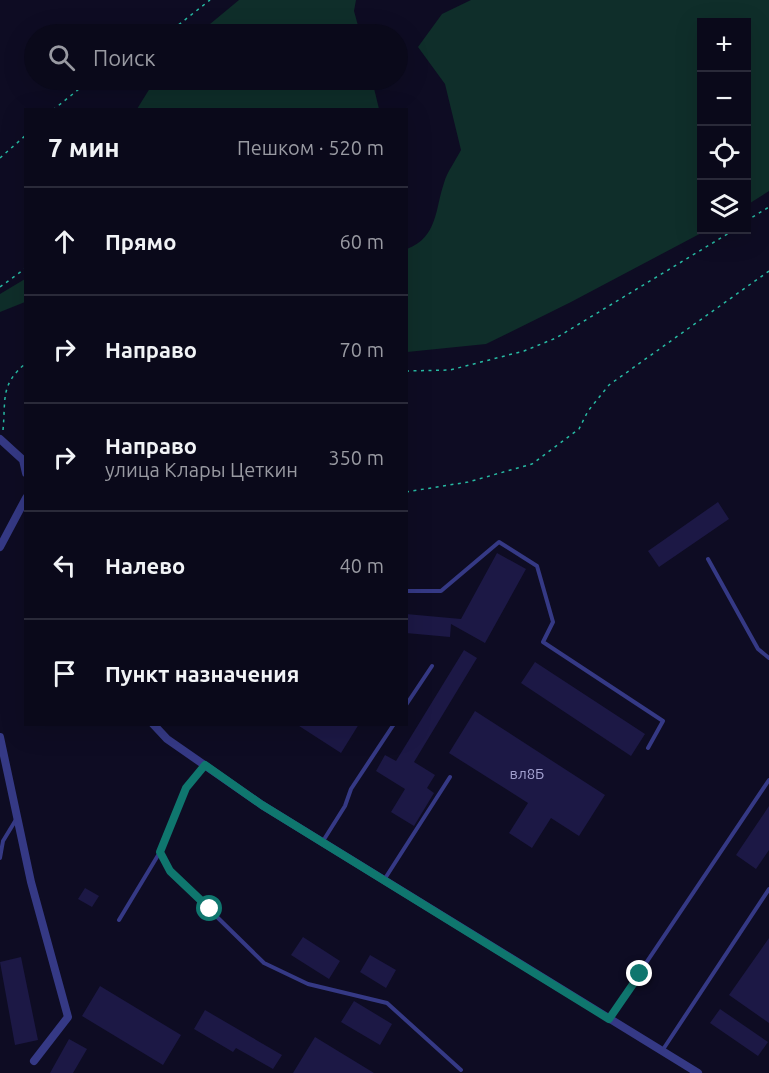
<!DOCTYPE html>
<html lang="ru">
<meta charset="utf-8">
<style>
:root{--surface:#0a091a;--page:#131223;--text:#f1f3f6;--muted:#999aa2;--line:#2a2a39}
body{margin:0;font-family:Ubuntu,sans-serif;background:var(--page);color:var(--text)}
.controls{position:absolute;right:18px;top:18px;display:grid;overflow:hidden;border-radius:0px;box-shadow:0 6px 24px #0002}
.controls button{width:54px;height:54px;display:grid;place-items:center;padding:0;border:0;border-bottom:2px solid var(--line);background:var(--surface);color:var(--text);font:30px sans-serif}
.stop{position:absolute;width:18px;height:18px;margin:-14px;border:4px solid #0f766e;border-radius:50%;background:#fff}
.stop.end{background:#0f766e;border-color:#fff;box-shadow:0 2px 6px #0008}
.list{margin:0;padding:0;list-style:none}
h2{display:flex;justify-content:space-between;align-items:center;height:78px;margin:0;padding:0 24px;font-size:26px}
h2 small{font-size:20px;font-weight:400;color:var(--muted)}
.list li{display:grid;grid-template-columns:39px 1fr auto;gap:18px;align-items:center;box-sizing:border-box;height:108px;padding:0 24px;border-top:2px solid var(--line)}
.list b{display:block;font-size:22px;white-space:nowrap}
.list p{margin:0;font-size:20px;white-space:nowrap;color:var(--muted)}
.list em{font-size:20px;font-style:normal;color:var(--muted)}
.icon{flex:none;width:33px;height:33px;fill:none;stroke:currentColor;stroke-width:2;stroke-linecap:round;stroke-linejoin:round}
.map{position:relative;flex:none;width:769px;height:1073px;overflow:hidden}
.search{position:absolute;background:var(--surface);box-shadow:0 6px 24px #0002;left:24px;top:24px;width:384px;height:66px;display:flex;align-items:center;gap:15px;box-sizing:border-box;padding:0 21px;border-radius:33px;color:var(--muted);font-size:22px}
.panel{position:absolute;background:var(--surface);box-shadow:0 6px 24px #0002;left:24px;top:108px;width:384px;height:618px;border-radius:0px}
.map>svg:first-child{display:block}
.green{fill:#0f2e2a}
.building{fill:#1c1845}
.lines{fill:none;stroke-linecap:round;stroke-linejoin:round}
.path{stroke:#27baa3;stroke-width:1.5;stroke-dasharray:3 4.5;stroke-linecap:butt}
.service{stroke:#353985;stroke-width:4}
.minor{stroke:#353985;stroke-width:8}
.route{stroke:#0f766e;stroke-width:8}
.labels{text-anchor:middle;stroke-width:6;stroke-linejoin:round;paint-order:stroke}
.number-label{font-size:15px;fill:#a3a1d0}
</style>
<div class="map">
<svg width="769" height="1073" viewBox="0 0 769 1073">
<rect width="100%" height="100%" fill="#0e0c23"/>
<path class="green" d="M 239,0 L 356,0 L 354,11 L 360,33 L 198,34 Z
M 471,0 L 769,0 L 769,191 L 747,205 L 746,22 L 702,22 L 702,230 L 707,230 L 571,302 L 486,344 L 407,352 L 407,249 C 438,237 435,209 444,183 C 447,172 456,160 461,150 L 445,84 L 418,47 L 442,14 Z
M 155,80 L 372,80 L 379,109 L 137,109 Z
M 25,279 L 25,302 L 0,312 L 0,294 Z"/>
<path class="building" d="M 718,502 L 729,519 L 659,567 L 648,551 Z
M 497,553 L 526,569 L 485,643 L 451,624 L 450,637 L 406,633 L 406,614 L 461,619 Z
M 464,650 L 477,658 L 414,762 L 435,775 L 427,788 L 434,793 L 414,826 L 391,812 L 405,789 L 376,771 L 385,755 L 396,761 Z
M 535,662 L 645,734 L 631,756 L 521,683 Z
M 475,711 L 605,795 L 579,836 L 551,818 L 532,848 L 509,833 L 528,803 L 449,753 Z
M 296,724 L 359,724 L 341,753 Z
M 769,806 L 769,850 L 756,869 L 736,855 Z
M 85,888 L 99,896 L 92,907 L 78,899 Z
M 303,937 L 340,961 L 329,979 L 291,955 Z
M 769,938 L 769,1023 L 729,995 Z
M 370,955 L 396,970 L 386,988 L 360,972 Z
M 21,957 L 38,1040 L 15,1045 L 0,962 Z
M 100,986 L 181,1035 L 163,1065 L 82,1016 Z
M 354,1001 L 392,1024 L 380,1045 L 341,1022 Z
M 720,1009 L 768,1042 L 758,1056 L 710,1023 Z
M 205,1010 L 282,1055 L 273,1069 L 236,1048 L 233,1052 L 194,1029 Z
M 315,1037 L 374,1073 L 293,1073 Z
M 69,1039 L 87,1049 L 73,1073 L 50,1073 Z"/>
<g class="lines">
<path class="path" d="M 167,34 L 210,0
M 53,110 L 79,89 L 108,80
M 0,158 L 26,135
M 746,221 L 769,207
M 0,287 L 26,268
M 406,371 L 450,370 L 524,351 L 556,338 L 734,230
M 3,430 C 6,398 0,385 26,363
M 406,492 L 468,482 L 532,464 L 579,429 L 588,411 L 609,385 L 769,271"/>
<path class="service" d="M 708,559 L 758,649 L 769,658
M 406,591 L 441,591 L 499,542 L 537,566 L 553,622 L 543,642 L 663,721 L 648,748
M 406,705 L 432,666
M 323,841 L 345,806 L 351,789 L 394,724
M 160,852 L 170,871 L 264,963 L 308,984 L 387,1003 L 461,1070
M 0,858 L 3,841 L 17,818
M 384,880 L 450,777
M 119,920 L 160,852 L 186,788 L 205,765
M 609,1018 L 769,780
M 662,1051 L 769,889"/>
<path class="minor" d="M 0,439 L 23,460 L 26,473
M 0,547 L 26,498
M 153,724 L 167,739 L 262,805 L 698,1073
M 0,737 L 31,882 L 68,1017 L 34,1061"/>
</g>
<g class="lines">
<path class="route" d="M 210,909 L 170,871 L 160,852 L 186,788 L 205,765 L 262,805 L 609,1019 L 640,974"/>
</g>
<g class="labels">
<g class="number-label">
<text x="527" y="779">вл8Б</text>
</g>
</g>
</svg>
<div class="controls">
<button>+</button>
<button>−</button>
<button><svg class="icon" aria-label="locate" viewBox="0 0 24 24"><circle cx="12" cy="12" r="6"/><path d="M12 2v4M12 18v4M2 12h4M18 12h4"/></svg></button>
<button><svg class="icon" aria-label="layers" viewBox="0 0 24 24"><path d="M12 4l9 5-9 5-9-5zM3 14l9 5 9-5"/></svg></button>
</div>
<div class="stop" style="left:210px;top:909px"></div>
<div class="stop end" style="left:640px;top:974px"></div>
<div class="search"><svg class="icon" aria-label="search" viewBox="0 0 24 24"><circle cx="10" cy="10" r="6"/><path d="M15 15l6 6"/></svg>Поиск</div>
<section class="panel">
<h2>7 мин<small>Пешком · 520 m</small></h2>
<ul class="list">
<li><svg class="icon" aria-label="ahead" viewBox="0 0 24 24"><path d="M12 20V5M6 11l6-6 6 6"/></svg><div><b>Прямо</b></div><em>60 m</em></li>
<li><svg class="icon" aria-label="right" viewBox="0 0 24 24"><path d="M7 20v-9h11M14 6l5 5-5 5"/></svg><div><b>Направо</b></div><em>70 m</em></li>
<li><svg class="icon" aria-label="right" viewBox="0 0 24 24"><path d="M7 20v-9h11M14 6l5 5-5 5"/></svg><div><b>Направо</b><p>улица Клары Цеткин</p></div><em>350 m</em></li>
<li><svg class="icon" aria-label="left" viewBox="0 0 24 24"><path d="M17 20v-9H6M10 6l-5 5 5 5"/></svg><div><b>Налево</b></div><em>40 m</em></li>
<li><svg class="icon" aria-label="arrive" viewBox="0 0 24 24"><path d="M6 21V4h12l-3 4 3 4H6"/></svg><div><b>Пункт назначения</b></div></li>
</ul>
</section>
</div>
